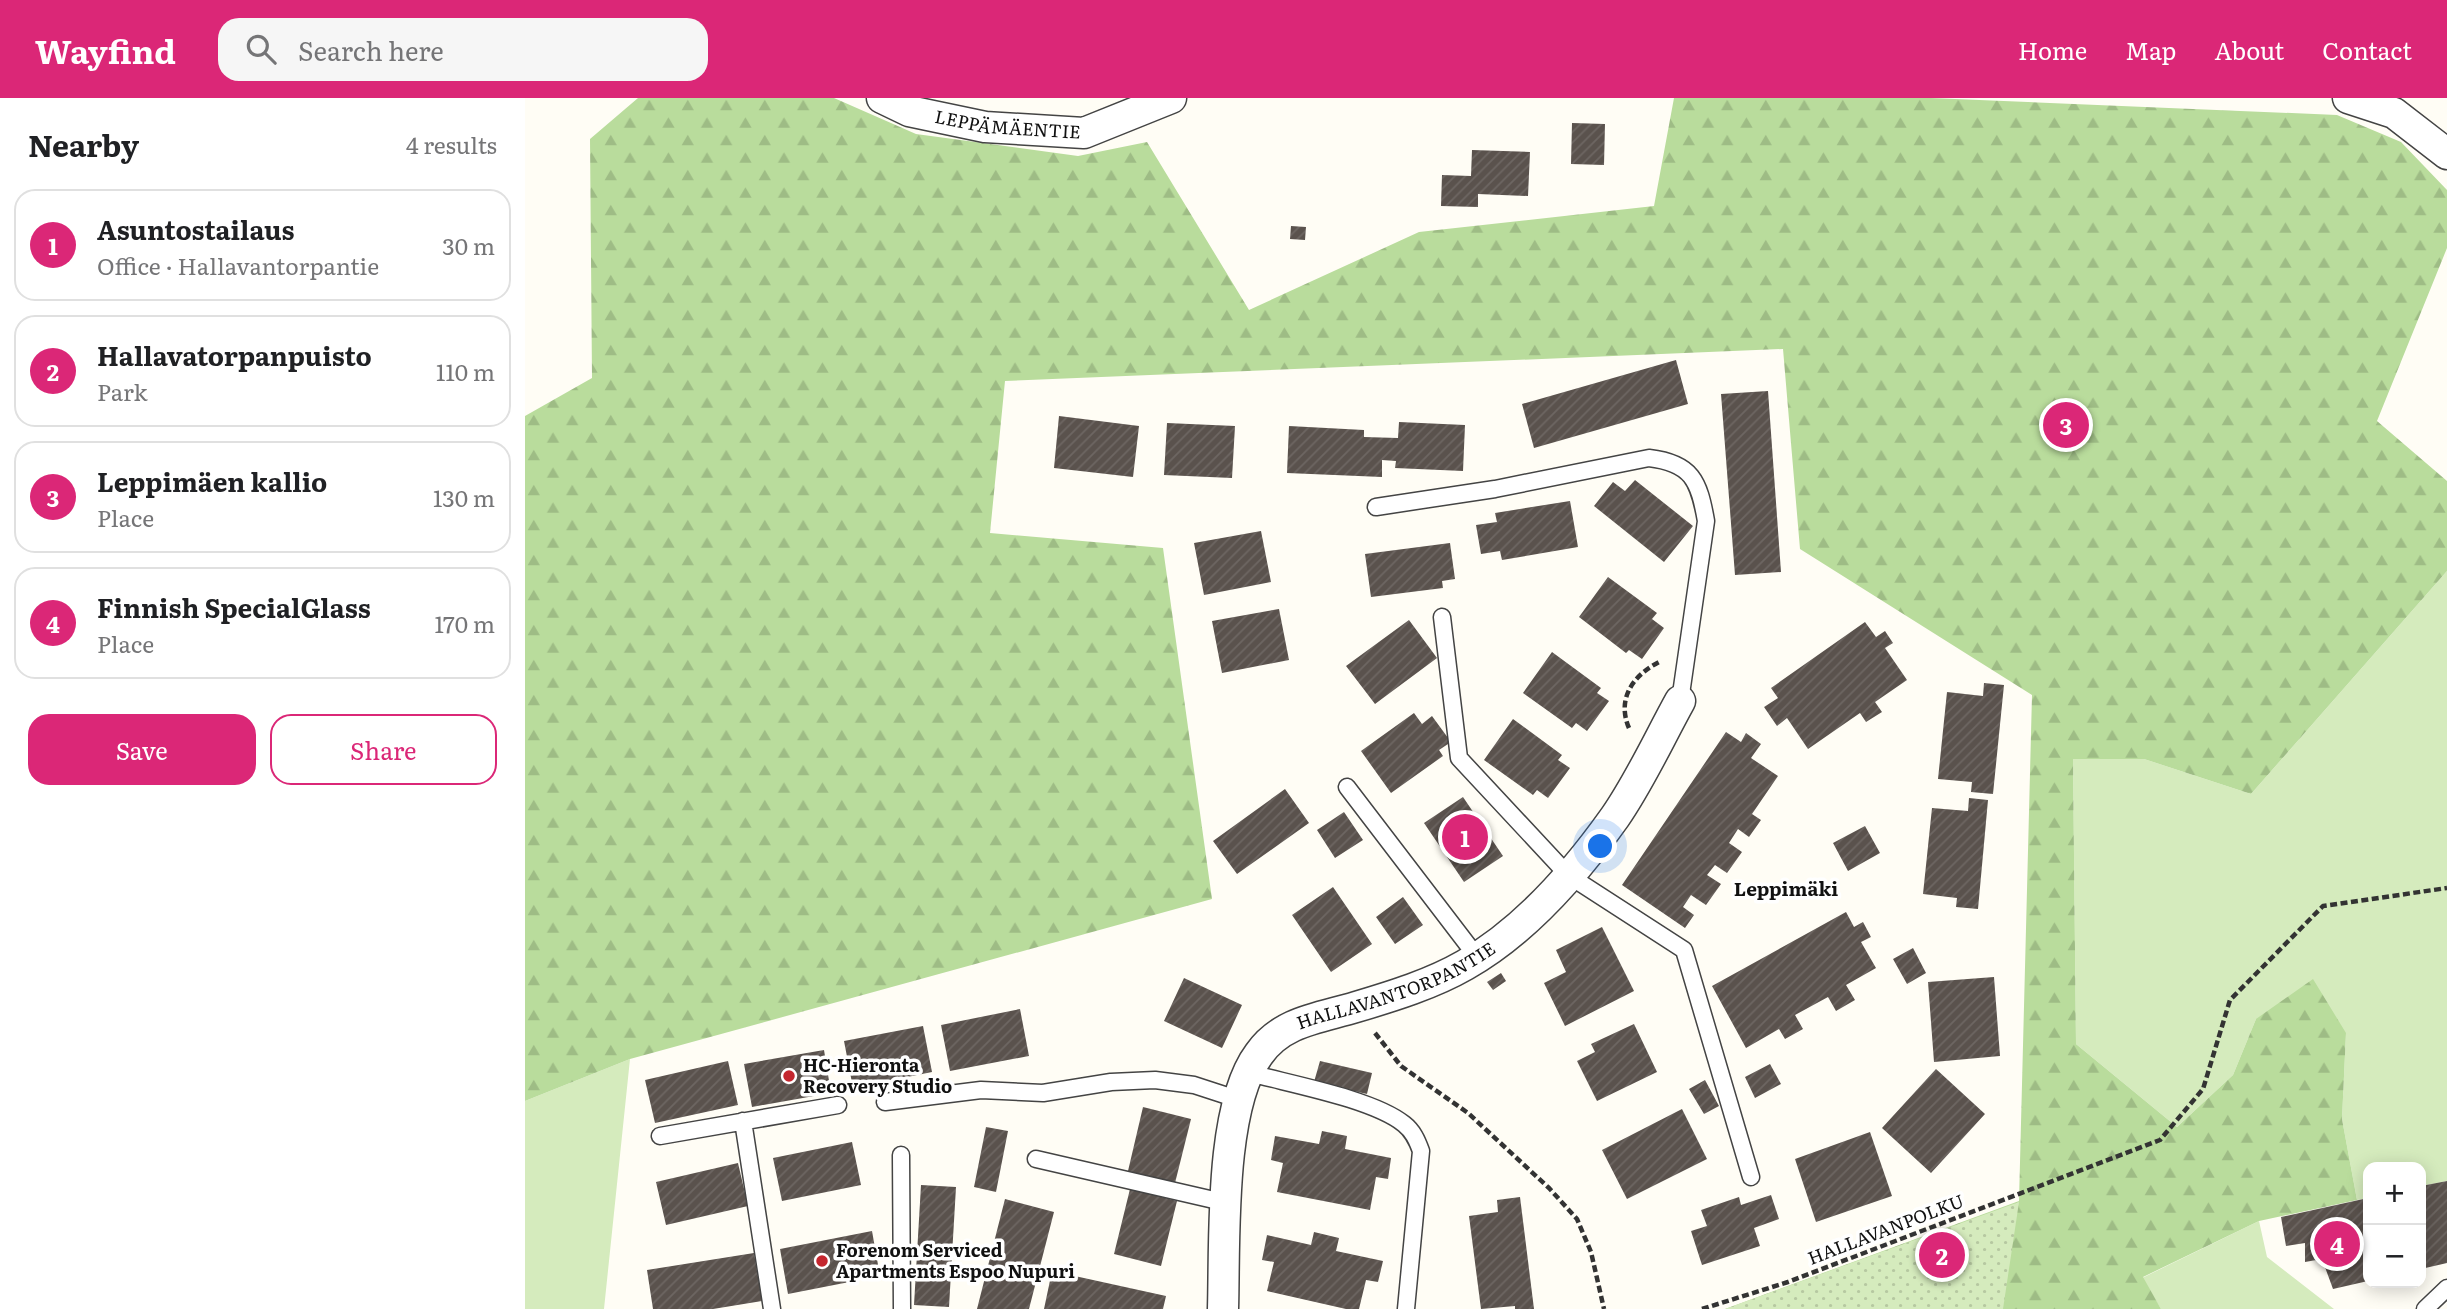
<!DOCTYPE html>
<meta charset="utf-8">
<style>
:root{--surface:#fff;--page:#f6f6f6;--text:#202124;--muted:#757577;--line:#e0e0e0;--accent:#db2777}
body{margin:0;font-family:Literata,serif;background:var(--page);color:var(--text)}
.controls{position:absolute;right:21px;bottom:21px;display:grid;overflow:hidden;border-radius:14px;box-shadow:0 4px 18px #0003}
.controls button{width:63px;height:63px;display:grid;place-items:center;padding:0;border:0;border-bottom:2px solid var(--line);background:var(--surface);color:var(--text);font:35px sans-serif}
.you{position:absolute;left:1076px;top:749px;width:24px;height:24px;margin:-18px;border:5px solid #fff;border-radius:50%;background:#1a73e8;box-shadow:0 0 0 10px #1a73e833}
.badge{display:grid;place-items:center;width:46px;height:46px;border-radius:50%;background:var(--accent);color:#fff;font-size:23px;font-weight:700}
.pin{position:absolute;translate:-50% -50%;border:4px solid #fff;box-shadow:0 2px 7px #0006}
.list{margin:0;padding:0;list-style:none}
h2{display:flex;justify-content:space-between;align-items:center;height:91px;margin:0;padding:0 28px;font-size:30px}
h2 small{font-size:23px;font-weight:400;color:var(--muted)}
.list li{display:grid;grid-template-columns:46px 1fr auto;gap:21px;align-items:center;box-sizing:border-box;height:112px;margin:0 14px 14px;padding:0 14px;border:2px solid var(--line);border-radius:21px}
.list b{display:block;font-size:26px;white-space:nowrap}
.list p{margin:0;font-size:23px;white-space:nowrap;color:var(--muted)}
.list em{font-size:23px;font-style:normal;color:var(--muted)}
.actions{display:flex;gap:14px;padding:21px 28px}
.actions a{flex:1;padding:16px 0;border:2px solid var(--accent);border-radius:21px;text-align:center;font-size:24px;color:var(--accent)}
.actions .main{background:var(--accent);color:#fff}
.icon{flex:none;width:38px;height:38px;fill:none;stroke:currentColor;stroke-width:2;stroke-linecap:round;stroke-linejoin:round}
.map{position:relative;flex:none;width:1922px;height:1211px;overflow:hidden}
header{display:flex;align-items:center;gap:42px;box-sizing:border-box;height:98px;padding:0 35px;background:var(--accent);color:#fff}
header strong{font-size:33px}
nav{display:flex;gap:38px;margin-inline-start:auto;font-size:24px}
.search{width:490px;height:63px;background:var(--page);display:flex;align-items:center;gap:18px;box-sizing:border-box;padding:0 24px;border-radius:21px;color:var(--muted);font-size:26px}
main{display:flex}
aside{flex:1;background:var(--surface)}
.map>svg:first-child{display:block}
.grass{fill:#d5ebbd}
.forest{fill:url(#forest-firs)}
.park{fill:url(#park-dots)}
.building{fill:url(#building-hatch)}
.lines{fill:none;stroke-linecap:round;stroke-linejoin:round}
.service-casing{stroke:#444;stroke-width:19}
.minor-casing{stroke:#444;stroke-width:33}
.path{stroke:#333;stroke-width:4.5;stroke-dasharray:7 3.5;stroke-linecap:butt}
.service{stroke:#fff;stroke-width:16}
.minor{stroke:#fff;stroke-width:30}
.poi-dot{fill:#c4262e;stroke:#fff;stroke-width:2.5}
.labels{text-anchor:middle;stroke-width:7;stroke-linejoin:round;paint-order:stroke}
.street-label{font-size:18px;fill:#111;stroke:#fff}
.poi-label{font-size:18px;font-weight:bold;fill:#111;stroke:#fff;text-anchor:start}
.neighbourhood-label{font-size:19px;font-weight:bold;fill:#111;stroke:#fff}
</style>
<header>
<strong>Wayfind</strong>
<div class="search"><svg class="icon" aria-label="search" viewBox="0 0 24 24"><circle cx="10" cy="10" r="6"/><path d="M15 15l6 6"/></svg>Search here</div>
<nav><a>Home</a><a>Map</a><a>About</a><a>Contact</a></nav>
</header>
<main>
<aside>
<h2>Nearby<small>4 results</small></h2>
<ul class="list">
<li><span class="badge">1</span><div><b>Asuntostailaus</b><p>Office · Hallavantorpantie</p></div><em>30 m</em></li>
<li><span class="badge">2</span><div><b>Hallavatorpanpuisto</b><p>Park</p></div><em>110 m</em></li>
<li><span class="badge">3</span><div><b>Leppimäen kallio</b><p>Place</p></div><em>130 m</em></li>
<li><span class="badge">4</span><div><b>Finnish SpecialGlass</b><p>Place</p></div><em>170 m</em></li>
</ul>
<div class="actions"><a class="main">Save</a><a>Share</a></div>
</aside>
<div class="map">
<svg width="1922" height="1211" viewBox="0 0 1922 1211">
<defs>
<pattern id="forest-firs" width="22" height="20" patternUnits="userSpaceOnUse" patternTransform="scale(1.75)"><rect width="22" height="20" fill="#b9dc9c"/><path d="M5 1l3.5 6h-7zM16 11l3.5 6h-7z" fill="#9ebc85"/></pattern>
<pattern id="park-dots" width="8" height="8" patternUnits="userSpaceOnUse" patternTransform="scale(1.75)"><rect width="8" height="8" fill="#d5ebbd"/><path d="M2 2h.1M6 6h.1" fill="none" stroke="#b6c8a1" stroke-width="1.8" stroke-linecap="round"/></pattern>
<pattern id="building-hatch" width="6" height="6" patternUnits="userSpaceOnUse" patternTransform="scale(1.75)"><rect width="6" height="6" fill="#5a524d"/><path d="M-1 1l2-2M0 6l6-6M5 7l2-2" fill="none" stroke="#6d6662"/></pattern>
</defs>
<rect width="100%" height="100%" fill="#fffdf5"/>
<path class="grass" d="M 1922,473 L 1922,1083 L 1896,1088 L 1896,1069 L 1843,1069 L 1843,1100 L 1832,1102 L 1817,1021 L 1821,935 L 1731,921 L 1708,977 L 1652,1029 L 1551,946 L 1548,660 L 1619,661 L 1726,696 Z
M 105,961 L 79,1211 L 0,1211 L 0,1003 Z
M 1734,1123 L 1742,1159 L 1809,1211 L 1636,1211 L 1617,1180 Z"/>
<path class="forest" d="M 113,0 L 309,0 L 391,36 L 553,58 L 622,44 L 724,212 L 894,134 L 1129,108 L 1149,0 L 1406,0 L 1812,17 L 1876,44 L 1922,92 L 1922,150 L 1852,323 L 1922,383 L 1922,473 L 1726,696 L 1619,661 L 1548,661 L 1551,946 L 1652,1029 L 1708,977 L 1731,921 L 1788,881 L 1821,935 L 1817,1021 L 1832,1102 L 1734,1123 L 1618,1179 L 1636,1211 L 1200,1211 L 1494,1103 L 1507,597 L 1275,451 L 1258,251 L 480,283 L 465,435 L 638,450 L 687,801 L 105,961 L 0,1003 L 0,318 L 67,280 L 65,41 Z"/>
<path class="park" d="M 1494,1104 L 1478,1211 L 1200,1211 Z"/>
<path class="building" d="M 1047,25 L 1080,26 L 1079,67 L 1046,66 Z
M 947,52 L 1005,54 L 1003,98 L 953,96 L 953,109 L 916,108 L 917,77 L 946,78 Z
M 766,128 L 781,129 L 780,142 L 765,141 Z
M 1151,262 L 1163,306 L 1009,350 L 997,306 Z
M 1243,293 L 1256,474 L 1210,477 L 1196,296 Z
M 534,318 L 614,328 L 608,379 L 529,370 Z
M 874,324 L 940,327 L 938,373 L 870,370 L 871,363 L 857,362 L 857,379 L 762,375 L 764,328 L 839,332 L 839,339 L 873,340 Z
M 642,325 L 710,328 L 707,380 L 639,377 Z
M 1110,382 L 1168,428 L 1139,464 L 1069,408 L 1088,384 L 1100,393 Z
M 1045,403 L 1053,449 L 977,462 L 975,453 L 956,456 L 951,427 L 972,424 L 970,415 Z
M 736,433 L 746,484 L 679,497 L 669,445 Z
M 925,445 L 930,481 L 917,483 L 918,490 L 846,499 L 840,456 Z
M 1083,479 L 1132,515 L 1127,521 L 1139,530 L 1117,561 L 1104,552 L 1101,555 L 1054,519 Z
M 754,511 L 764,562 L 697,575 L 687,523 Z
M 884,522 L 912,560 L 850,606 L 821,568 Z
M 1340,524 L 1351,539 L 1360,533 L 1368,545 L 1360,550 L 1382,582 L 1350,604 L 1357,614 L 1341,624 L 1335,615 L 1283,651 L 1262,620 L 1252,628 L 1239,609 L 1253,600 L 1246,590 Z
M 1027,554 L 1076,590 L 1072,595 L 1084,603 L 1062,633 L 1051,625 L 1047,630 L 998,595 Z
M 1459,585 L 1479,587 L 1468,696 L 1446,694 L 1447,684 L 1413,681 L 1422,594 L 1458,598 Z
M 889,615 L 897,626 L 907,618 L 926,644 L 914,652 L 918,658 L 866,695 L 836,653 Z
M 988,621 L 1037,657 L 1033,662 L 1045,670 L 1023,700 L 1012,692 L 1008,697 L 959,662 Z
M 1201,634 L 1216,644 L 1221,635 L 1236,646 L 1226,660 L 1253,678 L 1227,716 L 1236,722 L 1224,739 L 1213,731 L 1204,745 L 1217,754 L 1202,775 L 1190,767 L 1182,777 L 1196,786 L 1181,807 L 1166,797 L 1158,809 L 1169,817 L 1160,830 L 1097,787 Z
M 760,691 L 784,725 L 712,776 L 688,743 Z
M 938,699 L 978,758 L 939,784 L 899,725 Z
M 1444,700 L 1463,702 L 1453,811 L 1431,809 L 1432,800 L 1398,796 L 1407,710 L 1443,713 Z
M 819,714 L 838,742 L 810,760 L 792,732 Z
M 1340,728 L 1355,755 L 1323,773 L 1308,745 Z
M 808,789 L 847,846 L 806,874 L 767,817 Z
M 878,799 L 898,827 L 870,846 L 851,819 Z
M 1321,814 L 1329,829 L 1338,824 L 1346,839 L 1336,844 L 1351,870 L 1321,887 L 1330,902 L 1311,913 L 1303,899 L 1270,917 L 1278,931 L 1260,941 L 1254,931 L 1221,950 L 1187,888 Z
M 1077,829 L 1109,893 L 1040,928 L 1019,885 L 1041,874 L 1031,852 Z
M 1388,850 L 1401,875 L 1382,886 L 1368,861 Z
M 976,875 L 981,883 L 968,892 L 962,884 Z
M 1469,879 L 1475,958 L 1409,964 L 1403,884 Z
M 659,880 L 717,907 L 697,950 L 639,923 Z
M 495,911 L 504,958 L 425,973 L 416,927 Z
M 1109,926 L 1132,974 L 1072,1003 L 1052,963 L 1070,954 L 1066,946 Z
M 398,928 L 407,974 L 328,990 L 319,943 Z
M 299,952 L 306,995 L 227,1009 L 219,966 Z
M 203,963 L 213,1007 L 130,1025 L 120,982 Z
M 795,963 L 847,975 L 842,996 L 789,984 Z
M 1245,966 L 1256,986 L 1230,1000 L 1220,979 Z
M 1411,971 L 1460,1016 L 1406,1075 L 1357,1030 Z
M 1180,982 L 1194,1008 L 1179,1016 L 1164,991 Z
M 618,1009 L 666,1021 L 650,1085 L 603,1073 Z
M 1157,1011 L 1182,1061 L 1102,1101 L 1077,1052 Z
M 461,1029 L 483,1033 L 471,1094 L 449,1089 Z
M 797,1033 L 822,1038 L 820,1051 L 866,1060 L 863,1081 L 851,1079 L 845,1112 L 752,1094 L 758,1065 L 746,1062 L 750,1038 L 794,1046 Z
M 1345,1034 L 1367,1098 L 1291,1124 L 1270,1061 Z
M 327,1044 L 336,1087 L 257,1103 L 248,1060 Z
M 213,1065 L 223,1108 L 141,1127 L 131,1084 Z
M 1922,1083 L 1922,1165 L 1896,1171 L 1896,1088 Z
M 396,1087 L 431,1089 L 424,1209 L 389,1207 Z
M 605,1091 L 652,1103 L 636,1168 L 589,1156 Z
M 1246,1097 L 1254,1121 L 1229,1130 L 1235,1148 L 1177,1167 L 1166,1133 L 1182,1128 L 1176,1112 L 1214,1099 L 1216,1107 Z
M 995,1099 L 1009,1211 L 990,1211 L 990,1208 L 956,1211 L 944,1118 L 973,1114 L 972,1102 Z
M 1843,1100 L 1843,1183 L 1808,1191 L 1797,1161 L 1780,1164 L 1780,1145 L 1761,1148 L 1756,1119 Z
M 480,1101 L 529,1114 L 504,1211 L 452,1211 Z
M 347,1133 L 355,1178 L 263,1196 L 255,1151 Z
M 789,1134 L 814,1140 L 811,1153 L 858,1163 L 853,1184 L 841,1182 L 834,1211 L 821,1211 L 742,1193 L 749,1164 L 737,1162 L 742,1137 L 786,1147 Z
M 229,1155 L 237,1203 L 188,1211 L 128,1211 L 122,1172 Z
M 527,1173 L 641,1198 L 638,1211 L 519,1211 Z"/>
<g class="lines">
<g class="service-casing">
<path id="service" d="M 851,409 L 970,391 L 1124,360 C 1167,365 1174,383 1181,423 L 1155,603
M 917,519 L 934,660 L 1043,777 L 1159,852 L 1226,1079
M 822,689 L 952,859
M 725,975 C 765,986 848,1001 879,1026 C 888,1033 892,1042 896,1053 L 881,1211
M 360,1004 L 456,992 L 518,995 L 586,984 L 630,982 L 669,987 L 715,1002
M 218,1023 L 247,1211
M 135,1038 L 313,1007
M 376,1057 L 377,1211
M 511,1061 L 702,1105
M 1900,1211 L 1922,1190"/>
</g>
<g class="minor-casing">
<g id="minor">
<path id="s1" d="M 357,0 L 384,13 L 460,29 L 559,35 L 646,0"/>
<path d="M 1823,0 L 1869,15 L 1922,56"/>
<path id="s2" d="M 698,1211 C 700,1145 694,1009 734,956 C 757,923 795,920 831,909 C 868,898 907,886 940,867 C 1000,833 1051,774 1090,719 C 1115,683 1134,641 1155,603"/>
</g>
</g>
<path class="path" d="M 1104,630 C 1091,600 1109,576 1136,563
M 850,935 L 876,968 L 943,1015 L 1024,1090 L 1052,1121 L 1066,1154 L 1079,1211
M 1177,1211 L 1263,1184 L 1635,1042 L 1678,991 L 1705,902 L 1798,808 L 1922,790"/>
<use href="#service" class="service"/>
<use href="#minor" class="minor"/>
</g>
<g class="poi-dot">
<circle cx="264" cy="978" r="7"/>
<circle cx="297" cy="1163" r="7"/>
</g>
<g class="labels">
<g class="street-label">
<text dy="6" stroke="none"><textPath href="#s1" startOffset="130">LEPPÄMÄENTIE</textPath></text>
<text dy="6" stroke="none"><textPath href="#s2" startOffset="416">HALLAVANTORPANTIE</textPath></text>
<text transform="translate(1361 1132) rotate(-21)" y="6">HALLAVANPOLKU</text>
</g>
<g class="poi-label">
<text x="278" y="974">HC-Hieronta<tspan x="278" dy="21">Recovery Studio</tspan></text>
<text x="311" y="1159">Forenom Serviced<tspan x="311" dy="21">Apartments Espoo Nupuri</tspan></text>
</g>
<g class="neighbourhood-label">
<text x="1261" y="798">Leppimäki</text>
</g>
</g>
</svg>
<div class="controls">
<button>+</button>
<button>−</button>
</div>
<div class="you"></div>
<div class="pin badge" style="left:940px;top:739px">1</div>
<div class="pin badge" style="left:1417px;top:1157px">2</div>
<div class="pin badge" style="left:1541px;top:327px">3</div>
<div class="pin badge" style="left:1812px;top:1146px">4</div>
</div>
</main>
